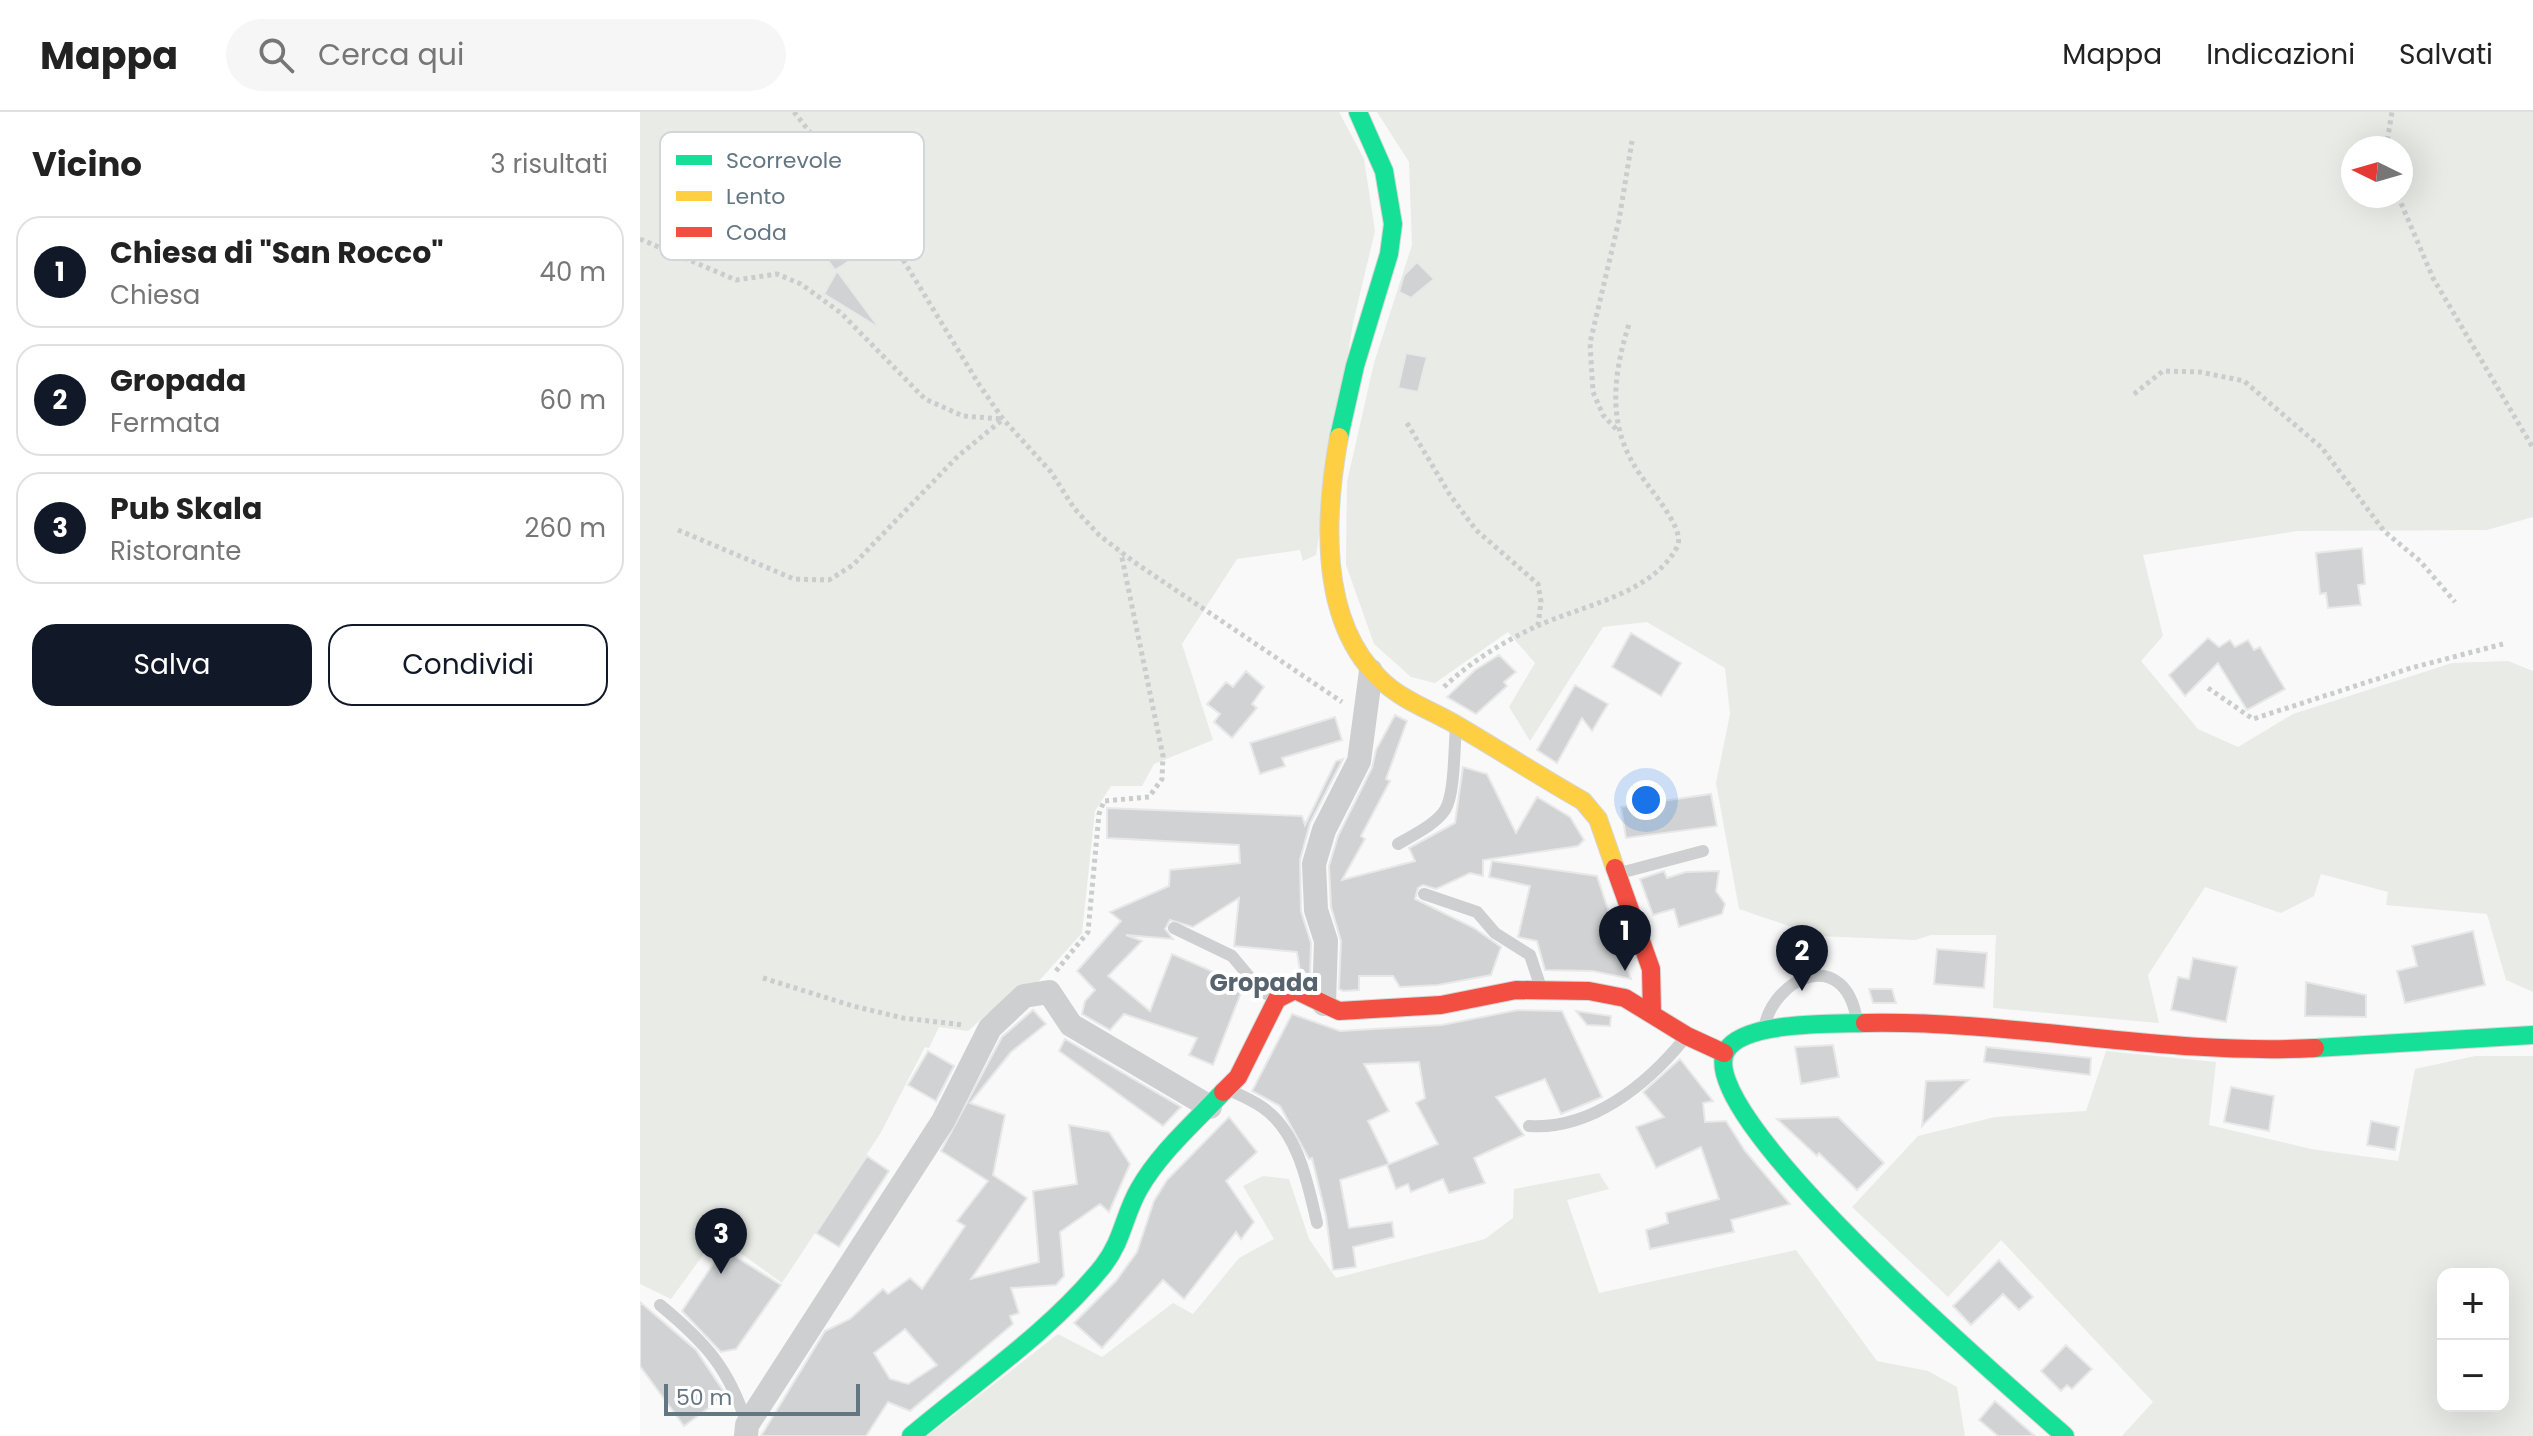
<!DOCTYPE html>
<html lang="it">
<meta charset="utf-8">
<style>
:root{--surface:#fff;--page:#f6f6f6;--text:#222;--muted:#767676;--line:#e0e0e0;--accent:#111827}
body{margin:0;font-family:Poppins,sans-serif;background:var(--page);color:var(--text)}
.controls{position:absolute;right:24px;bottom:24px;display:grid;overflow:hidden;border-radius:16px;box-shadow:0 8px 32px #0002}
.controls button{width:72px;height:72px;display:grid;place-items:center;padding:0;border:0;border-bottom:2px solid var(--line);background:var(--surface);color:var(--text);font:40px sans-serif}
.compass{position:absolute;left:1701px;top:24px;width:72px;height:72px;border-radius:50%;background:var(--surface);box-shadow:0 8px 32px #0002;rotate:275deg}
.scale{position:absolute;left:24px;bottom:20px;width:196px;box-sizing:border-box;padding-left:8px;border:4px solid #657683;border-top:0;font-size:22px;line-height:28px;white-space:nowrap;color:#657683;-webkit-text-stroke:6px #fff;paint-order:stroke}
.you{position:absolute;left:1006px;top:688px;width:28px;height:28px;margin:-20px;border:6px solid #fff;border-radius:50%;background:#1a73e8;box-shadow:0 0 0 12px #1a73e833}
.badge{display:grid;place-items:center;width:52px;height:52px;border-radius:50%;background:var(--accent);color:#fff;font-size:26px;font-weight:700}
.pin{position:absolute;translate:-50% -66px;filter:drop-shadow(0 2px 4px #0008)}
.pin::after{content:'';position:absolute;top:42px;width:28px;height:24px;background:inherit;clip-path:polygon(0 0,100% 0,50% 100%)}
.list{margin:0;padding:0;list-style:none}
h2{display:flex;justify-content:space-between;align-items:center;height:104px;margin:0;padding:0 32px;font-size:34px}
h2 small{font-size:26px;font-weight:400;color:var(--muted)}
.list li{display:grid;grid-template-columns:52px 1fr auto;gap:24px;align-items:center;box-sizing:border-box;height:112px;margin:0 16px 16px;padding:0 16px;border:2px solid var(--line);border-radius:24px}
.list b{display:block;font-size:30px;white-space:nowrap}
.list p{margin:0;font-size:26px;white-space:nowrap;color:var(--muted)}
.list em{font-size:26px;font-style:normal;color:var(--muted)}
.actions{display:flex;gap:16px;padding:24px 32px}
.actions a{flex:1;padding:18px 0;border:2px solid var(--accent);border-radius:24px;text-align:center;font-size:28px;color:var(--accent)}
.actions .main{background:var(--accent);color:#fff}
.icon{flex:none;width:44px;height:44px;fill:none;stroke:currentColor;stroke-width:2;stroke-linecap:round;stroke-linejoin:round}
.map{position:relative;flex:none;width:1893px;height:1324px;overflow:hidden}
header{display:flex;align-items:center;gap:48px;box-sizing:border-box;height:112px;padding:0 40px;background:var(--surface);border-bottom:2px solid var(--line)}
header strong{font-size:38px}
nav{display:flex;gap:44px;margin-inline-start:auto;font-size:28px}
.search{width:560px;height:72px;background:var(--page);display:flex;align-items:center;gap:20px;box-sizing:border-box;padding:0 28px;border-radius:44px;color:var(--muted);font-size:30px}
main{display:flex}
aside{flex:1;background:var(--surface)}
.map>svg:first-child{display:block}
.green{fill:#e8ebe6;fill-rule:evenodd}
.building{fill:#d0d2d3;stroke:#e8e8e8;stroke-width:2;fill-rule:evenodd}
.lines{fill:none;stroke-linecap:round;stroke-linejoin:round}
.fast-casing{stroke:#d5d6d7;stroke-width:20}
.slow-casing{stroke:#d5d6d7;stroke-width:20}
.jam-casing{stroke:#d5d6d7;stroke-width:20}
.path{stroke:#cbcccd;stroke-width:5;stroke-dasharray:4 4;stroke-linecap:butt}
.lane{stroke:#cecfd0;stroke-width:12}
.street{stroke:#cecfd0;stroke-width:24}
.fast{stroke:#16e098;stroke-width:18}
.slow{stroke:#ffcf43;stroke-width:18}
.jam{stroke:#f24e42;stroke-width:18}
.labels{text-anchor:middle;stroke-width:8;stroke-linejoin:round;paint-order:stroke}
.quarter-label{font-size:24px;font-weight:bold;fill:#57646e;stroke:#fff}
.key{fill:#fff;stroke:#d1d6da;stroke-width:2}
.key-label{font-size:22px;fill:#657683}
</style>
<header>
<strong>Mappa</strong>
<div class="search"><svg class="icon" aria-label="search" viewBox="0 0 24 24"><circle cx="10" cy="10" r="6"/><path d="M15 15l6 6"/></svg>Cerca qui</div>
<nav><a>Mappa</a><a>Indicazioni</a><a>Salvati</a></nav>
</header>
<main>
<aside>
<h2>Vicino<small>3 risultati</small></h2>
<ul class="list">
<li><span class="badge">1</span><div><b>Chiesa di &quot;San Rocco&quot;</b><p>Chiesa</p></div><em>40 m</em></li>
<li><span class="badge">2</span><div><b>Gropada</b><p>Fermata</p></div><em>60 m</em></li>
<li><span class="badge">3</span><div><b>Pub Skala</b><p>Ristorante</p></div><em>260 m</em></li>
</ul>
<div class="actions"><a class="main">Salva</a><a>Condividi</a></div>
</aside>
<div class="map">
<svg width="1893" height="1324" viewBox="0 0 1893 1324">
<rect width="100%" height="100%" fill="#f9f9f9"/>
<path class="green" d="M 0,0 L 699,0 L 724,47 L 735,119 L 713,211 L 676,443 L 663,449 L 660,438 L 597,447 L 542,532 L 573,628 L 514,652 L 502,674 L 471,674 L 455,699 L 442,821 L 398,870 L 348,901 L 328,919 L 299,915 L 289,936 L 285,935 L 240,1022 L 142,1171 L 77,1124 L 31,1187 L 0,1172 Z
M 737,0 L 1893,0 L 1893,405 L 1847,418 L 1657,419 L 1503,443 L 1523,524 L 1501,549 L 1558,617 L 1598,635 L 1653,602 L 1812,551 L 1868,549 L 1893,559 L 1893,880 L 1866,868 L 1847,802 L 1746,793 L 1748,780 L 1681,762 L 1674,784 L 1641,801 L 1565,775 L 1508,863 L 1519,911 L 1353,896 L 1356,823 L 1291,823 L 1275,828 L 1178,824 L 1099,797 L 1076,671 L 1090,602 L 1085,556 L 1007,510 L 963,515 L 890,629 L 869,595 L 895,551 L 868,520 L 795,571 L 771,565 L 734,532 L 706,453 L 707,370 L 734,251 L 772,133 L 769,50 ZM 1713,36 L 1761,36 L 1761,84 L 1713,84 Z
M 1466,939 L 1576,950 L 1569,1013 L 1671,1037 L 1758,1049 L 1775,957 L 1835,944 L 1893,944 L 1893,1324 L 1482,1324 L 1513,1290 L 1361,1128 L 1308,1185 L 1212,1095 L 1278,1024 L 1355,1005 L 1446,999 ZM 1803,1162 L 1863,1162 L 1863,1294 L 1803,1294 Z
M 959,1061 L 969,1077 L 927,1088 L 959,1181 L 1156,1138 L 1237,1249 L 1288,1259 L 1317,1275 L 1325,1324 L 287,1324 L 418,1222 L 462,1245 L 533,1191 L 553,1202 L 599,1146 L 634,1127 L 603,1074 L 623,1064 L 649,1067 L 669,1127 L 696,1166 L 845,1127 L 873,1106 L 874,1077 Z"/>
<path class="building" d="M 221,114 L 235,133 L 195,158 L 181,139 Z
M 777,150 L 794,167 L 771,186 L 759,180 L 764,163 Z
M 197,159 L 237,213 L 236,214 L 184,182 Z
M 766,241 L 787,245 L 778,280 L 758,276 Z
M 1722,436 L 1725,472 L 1718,473 L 1721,493 L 1688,496 L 1686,481 L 1680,482 L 1676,441 Z
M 991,521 L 1041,551 L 1021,584 L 972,555 Z
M 1568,526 L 1579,535 L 1590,528 L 1595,535 L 1608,528 L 1614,538 L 1620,535 L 1645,577 L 1607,598 L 1578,551 L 1545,584 L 1529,563 Z
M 859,543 L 876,560 L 864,570 L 867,574 L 836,602 L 807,585 L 835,558 Z
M 606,559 L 624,575 L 612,592 L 617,596 L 592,626 L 574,610 L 580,602 L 567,592 L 586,570 L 593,575 Z
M 935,573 L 968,592 L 952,619 L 942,606 L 917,651 L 897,638 Z
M 755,603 L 767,609 L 746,667 L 750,669 L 721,724 L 725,727 L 702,768 L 775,749 L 769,736 L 815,711 L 823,655 L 847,662 L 876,721 L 897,685 L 930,705 L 944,728 L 938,734 L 843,748 L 843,764 L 830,761 L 796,777 L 783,773 L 778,776 L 775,787 L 834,816 L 861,835 L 851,863 L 798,873 L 760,875 L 753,864 L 719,864 L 719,878 L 703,879 L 699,877 L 701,829 L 691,795 L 689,754 L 698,724 L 732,656 L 736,638 Z
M 695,605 L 702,628 L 642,646 L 645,654 L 620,662 L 610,631 Z
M 703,647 L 670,711 L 660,748 L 661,799 L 671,831 L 670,863 L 660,859 L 657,840 L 594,834 L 599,786 L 553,815 L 530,808 L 525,817 L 533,827 L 486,823 L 502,829 L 468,864 L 510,899 L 532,842 L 604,873 L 573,953 L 549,943 L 557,926 L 484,902 L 470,918 L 442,902 L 445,889 L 455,878 L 437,859 L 481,809 L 470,800 L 529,774 L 530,758 L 600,751 L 599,733 L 467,726 L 467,696 L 662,704 L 665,713 L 696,649 Z
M 1071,682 L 1077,714 L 986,726 L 981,695 Z
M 852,749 L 957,764 L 991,867 L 953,859 L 905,858 L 897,829 L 878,825 L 890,774 L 849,765 Z
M 1024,759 L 1027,766 L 1046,760 L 1079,759 L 1076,779 L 1085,792 L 1082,802 L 1039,815 L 1034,797 L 1013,803 L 1000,767 Z
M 1833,819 L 1845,873 L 1765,891 L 1757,859 L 1777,854 L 1772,834 Z
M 1297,837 L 1347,841 L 1344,876 L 1294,872 Z
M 1553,846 L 1597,855 L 1586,910 L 1531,898 L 1538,865 L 1549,867 Z
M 1666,870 L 1726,883 L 1726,905 L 1665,904 Z
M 1229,877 L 1252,877 L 1256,891 L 1233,891 Z
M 393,898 L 406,912 L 371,940 L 330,991 L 365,1003 L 353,1063 L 387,1086 L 331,1167 L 399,1150 L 393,1079 L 437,1072 L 429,1013 L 469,1020 L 490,1052 L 469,1100 L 460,1092 L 420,1120 L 424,1164 L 416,1173 L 371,1176 L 379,1201 L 370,1204 L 373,1212 L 270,1299 L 248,1290 L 226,1324 L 121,1324 L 185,1219 L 210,1207 L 243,1177 L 248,1182 L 270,1166 L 282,1177 L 325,1114 L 317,1109 L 348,1069 L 301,1039 L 362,925 ZM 265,1217 L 297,1253 L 268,1272 L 250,1267 L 234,1241 Z
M 878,898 L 922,899 L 962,985 L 921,1002 L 905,967 L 856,985 L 884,1023 L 834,1046 L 845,1071 L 809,1081 L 803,1067 L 771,1080 L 768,1072 L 756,1077 L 747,1053 L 798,1032 L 776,991 L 785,986 L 779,950 L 724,952 L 749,999 L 728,1009 L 749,1052 L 700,1068 L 709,1116 L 752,1110 L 754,1125 L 713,1135 L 716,1155 L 693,1158 L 686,1104 L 672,1046 L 669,1047 L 640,994 L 612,979 L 652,902 L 700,919 L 802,913 Z
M 936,899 L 971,904 L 970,914 L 947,913 Z
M 425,927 L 541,995 L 523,1014 L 419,939 Z
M 1193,933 L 1199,965 L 1161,972 L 1155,935 Z
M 1346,935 L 1451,946 L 1450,963 L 1344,950 Z
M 288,939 L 314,954 L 296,989 L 268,973 Z
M 1040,947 L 1073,989 L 1063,991 L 1065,1010 L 1086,1009 L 1105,1039 L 1150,1092 L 1091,1108 L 1094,1120 L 1010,1137 L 1006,1118 L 1028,1111 L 1026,1101 L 1079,1087 L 1061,1035 L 1016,1056 L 996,1015 L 1024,1005 L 1003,980 Z
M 1328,968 L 1282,1014 L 1286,969 Z
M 1591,975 L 1634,984 L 1629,1019 L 1584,1010 Z
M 589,1005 L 617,1040 L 586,1069 L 614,1110 L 601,1127 L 596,1120 L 544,1187 L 523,1168 L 462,1236 L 434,1211 L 476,1169 L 497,1140 L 514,1089 L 527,1068 Z
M 1198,1005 L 1244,1051 L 1217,1078 L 1179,1041 L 1177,1044 L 1137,1007 Z
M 1731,1009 L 1759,1015 L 1755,1038 L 1727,1033 Z
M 227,1044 L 249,1059 L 199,1135 L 176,1121 Z
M 83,1137 L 141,1173 L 96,1237 L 81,1240 L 42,1199 Z
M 1359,1148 L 1393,1185 L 1379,1198 L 1363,1182 L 1331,1213 L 1313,1194 Z
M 0,1190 L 56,1238 L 86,1283 L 44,1314 L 0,1254 Z
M 1426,1233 L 1452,1257 L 1432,1277 L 1427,1273 L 1421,1279 L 1401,1259 Z
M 1355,1289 L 1380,1311 L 1395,1324 L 1358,1324 L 1339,1308 Z"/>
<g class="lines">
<g class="fast-casing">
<path id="fast" d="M 699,325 L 715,254 L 749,142 L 753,112 L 744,59 L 718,0
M 1225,911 C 1193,912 1103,909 1086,939 C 1050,1002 1373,1278 1425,1324
M 1675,936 L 1893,923
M 271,1324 C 335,1270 411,1219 463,1154 C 483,1128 484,1103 499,1077 C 520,1040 554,1011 583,980"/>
</g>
<g class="slow-casing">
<path id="slow" d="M 699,325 C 685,401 678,508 740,567 C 760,587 788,597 813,611 C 856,636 899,664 943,689 L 958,707 L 975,756"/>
</g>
<g class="jam-casing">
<path id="jam" d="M 975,756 L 1011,857 L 1012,901
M 1225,911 C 1376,908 1524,944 1675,936
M 583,980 L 598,965 L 637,887 L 655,878 L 699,899 L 801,893 L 876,878 L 949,879 L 985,886 L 1047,924 L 1084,941"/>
</g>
<path class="path" d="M 154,0 L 237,105 L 340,274 L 363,307 L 411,360 L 434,396 L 459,423 L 494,450 L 702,590
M 1746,36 L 1752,0
M 1758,84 L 1793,166 L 1893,336
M 0,127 L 96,168 L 137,162 L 161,172 L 201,201 L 285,287 L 323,304 L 362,307
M 1494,282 L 1523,259 L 1560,260 L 1604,269 L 1682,336 L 1744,419 L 1780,449 L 1815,490
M 767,311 L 810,383 L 836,418 L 898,472 L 901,490 L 898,513
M 976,317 L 963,303 L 953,280 L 950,231 L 979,108 L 992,29
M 38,418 L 154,467 L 189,468 L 213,453 L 318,344 L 362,308
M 804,575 C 830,550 863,530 895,515 C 939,494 1012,483 1037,435 C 1047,416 1005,373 994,353 C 967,308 974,260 989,212
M 1568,576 L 1613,607 L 1771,556 L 1863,532
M 416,859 L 448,820 L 459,702 L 464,689 L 509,685 L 522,667 L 523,644 L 481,441
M 123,866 L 213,894 L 263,906 L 324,913"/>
<path class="lane" d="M 758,732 C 773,723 795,713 805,698 C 815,682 814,635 816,615
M 980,761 L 1063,739
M 784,782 L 837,800 L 855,821 L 890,843 L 901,876
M 534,816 L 592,844 L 622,880 L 634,885
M 1124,917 C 1133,865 1205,833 1217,909
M 589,978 C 600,983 612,988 622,995 C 658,1019 668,1072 677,1111
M 889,1014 C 951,1018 1007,973 1045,926
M 20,1193 C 65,1230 89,1256 107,1313"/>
<path class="street" d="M 684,892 L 686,829 L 676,798 L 674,752 L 684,718 L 719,649 L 731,559
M 106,1324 L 107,1313 L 303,1009 L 350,916 L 384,884 L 409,880 L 431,913 L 570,995"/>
<use href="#fast" class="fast"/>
<use href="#slow" class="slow"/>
<use href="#jam" class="jam"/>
</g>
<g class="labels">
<g class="quarter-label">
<text x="624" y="879">Gropada</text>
</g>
</g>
<rect x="20" y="20" width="264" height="128" rx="12" class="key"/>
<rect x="36" y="43" width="36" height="10" fill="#16e098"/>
<rect x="36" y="79" width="36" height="10" fill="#ffcf43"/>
<rect x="36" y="115" width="36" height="10" fill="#f24e42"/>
<g class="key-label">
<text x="86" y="56">Scorrevole</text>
<text x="86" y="92">Lento</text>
<text x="86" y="128">Coda</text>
</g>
</svg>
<div class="controls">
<button>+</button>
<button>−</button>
</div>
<svg class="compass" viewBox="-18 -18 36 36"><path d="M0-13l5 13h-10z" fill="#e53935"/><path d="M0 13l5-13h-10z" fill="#767676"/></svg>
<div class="scale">50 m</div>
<div class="you"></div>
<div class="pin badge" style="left:985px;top:859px">1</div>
<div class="pin badge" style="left:1162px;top:879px">2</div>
<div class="pin badge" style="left:81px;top:1162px">3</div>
</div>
</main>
